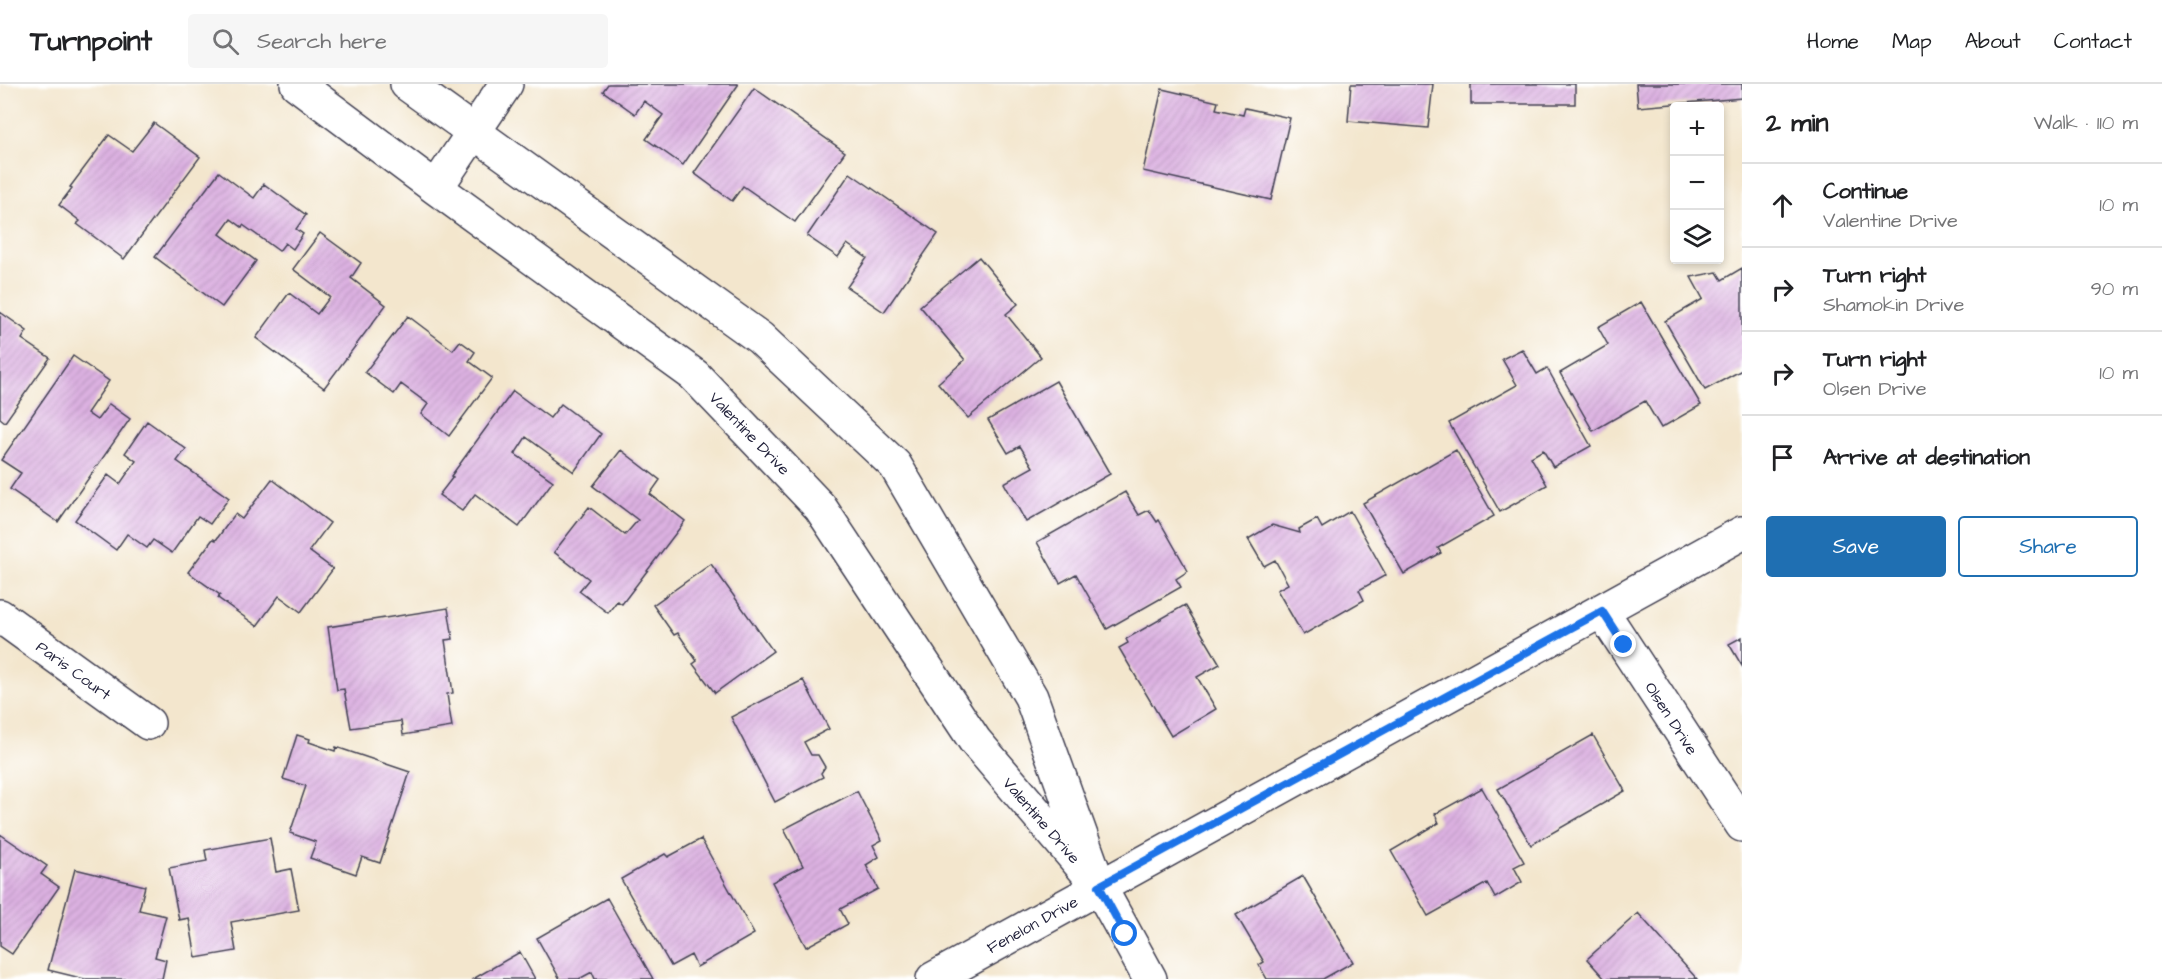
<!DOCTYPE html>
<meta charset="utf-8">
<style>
:root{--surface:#fff;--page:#f6f6f6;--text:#202124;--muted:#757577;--line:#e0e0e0;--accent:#1f6fb2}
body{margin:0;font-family:"Architects Daughter",sans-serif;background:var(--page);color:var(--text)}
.controls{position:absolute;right:18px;top:18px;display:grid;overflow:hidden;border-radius:6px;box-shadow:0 3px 9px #0003}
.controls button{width:54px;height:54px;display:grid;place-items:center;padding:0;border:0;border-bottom:2px solid var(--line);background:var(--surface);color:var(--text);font:30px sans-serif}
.stop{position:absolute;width:18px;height:18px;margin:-14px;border:4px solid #1a73e8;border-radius:50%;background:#fff}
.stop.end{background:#1a73e8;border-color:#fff;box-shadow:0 2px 6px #0008}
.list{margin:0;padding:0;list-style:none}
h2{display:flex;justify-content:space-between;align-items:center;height:78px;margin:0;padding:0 24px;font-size:26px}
h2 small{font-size:20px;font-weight:400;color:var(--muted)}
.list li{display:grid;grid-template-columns:39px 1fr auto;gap:18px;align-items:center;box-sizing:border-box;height:84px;padding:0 24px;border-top:2px solid var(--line)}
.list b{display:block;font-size:22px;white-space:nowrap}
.list p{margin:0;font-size:20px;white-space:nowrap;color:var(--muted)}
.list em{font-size:20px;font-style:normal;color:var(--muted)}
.actions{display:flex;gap:12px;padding:18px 24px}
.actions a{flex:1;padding:14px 0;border:2px solid var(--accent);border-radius:6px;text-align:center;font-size:21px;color:var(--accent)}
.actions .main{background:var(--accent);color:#fff}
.icon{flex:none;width:33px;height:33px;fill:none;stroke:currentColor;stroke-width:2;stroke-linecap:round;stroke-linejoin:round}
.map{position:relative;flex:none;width:1742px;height:895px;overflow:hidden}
header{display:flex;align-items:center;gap:36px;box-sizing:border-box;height:84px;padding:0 30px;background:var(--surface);border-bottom:2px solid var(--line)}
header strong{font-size:28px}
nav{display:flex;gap:33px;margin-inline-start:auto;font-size:21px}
.search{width:420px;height:54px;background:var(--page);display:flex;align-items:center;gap:15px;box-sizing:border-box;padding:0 21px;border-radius:6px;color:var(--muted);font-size:22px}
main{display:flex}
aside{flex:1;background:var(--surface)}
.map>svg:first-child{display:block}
.building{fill:url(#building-hatch)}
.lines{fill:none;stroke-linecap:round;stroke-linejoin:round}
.minor-casing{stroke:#413f51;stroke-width:36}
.minor{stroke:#fff;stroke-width:33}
.route{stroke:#1a73e8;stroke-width:8}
.labels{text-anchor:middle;stroke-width:4.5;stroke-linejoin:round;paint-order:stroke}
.street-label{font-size:16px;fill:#22223b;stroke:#fff}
</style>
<header>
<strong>Turnpoint</strong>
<div class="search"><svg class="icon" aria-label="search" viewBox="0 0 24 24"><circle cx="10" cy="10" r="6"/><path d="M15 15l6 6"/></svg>Search here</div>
<nav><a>Home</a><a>Map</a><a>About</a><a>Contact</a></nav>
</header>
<main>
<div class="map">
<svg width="1742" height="895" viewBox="0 0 1742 895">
<defs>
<pattern id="building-hatch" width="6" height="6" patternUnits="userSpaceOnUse" patternTransform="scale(1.5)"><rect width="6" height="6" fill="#dcb1e1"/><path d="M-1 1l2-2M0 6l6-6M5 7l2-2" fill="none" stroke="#bc98c2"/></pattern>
</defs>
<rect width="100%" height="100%" fill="#fff"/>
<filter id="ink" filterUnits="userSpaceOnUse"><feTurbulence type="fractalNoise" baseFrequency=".0167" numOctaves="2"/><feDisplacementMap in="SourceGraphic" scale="12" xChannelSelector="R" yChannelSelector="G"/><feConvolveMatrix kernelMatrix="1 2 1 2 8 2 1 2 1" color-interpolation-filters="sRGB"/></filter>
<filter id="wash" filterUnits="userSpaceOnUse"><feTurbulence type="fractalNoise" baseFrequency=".008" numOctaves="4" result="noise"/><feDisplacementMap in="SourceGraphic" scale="24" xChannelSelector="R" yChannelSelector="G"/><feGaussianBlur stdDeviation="1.35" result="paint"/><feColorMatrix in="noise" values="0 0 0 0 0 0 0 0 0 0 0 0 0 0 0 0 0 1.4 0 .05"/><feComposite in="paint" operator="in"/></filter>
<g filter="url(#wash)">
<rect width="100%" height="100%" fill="#f3e6cd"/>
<g id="blocks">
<path class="building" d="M 608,0 L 737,0 L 738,1 L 683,81 L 646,55 L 663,31 L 644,17 L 635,30 L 603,7 Z
M 1351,0 L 1433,0 L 1428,44 L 1348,37 Z
M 1471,0 L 1575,0 L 1575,20 L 1471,20 Z
M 1636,0 L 1742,0 L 1742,14 L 1638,23 Z
M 754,4 L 845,68 L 795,138 L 743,102 L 732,117 L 694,89 Z
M 1162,5 L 1218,18 L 1216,25 L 1243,31 L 1245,24 L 1290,34 L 1271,116 L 1143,87 Z
M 154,39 L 200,73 L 124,175 L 77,140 L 80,137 L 59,121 L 72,104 L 70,103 L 109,51 L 132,67 Z
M 219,88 L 254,114 L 264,100 L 306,131 L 296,145 L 303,150 L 293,165 L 285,159 L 279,167 L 243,141 L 242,143 L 231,135 L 220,150 L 256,177 L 222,223 L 155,173 Z
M 850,89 L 938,150 L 884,228 L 847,203 L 867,174 L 847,160 L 838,173 L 807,152 Z
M 320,149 L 361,179 L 351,194 L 386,221 L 324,304 L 256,254 L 289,209 L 317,230 L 330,213 L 293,185 Z
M 979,173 L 1018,220 L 1006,230 L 1041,273 L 968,334 L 938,299 L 965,276 L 920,222 Z
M 1742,184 L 1742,286 L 1705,306 L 1665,237 L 1703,215 L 1691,193 L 1717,188 L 1722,196 Z
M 1641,218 L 1701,321 L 1661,344 L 1645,317 L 1593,347 L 1560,289 L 1608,261 L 1598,243 Z
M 0,228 L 27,247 L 22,255 L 50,274 L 5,338 L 0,334 Z
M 408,232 L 453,266 L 460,257 L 475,268 L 469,277 L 492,294 L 449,352 L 421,330 L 428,320 L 401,300 L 394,310 L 365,288 Z
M 1522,265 L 1537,290 L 1547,284 L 1591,362 L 1553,383 L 1543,366 L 1531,373 L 1547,401 L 1500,428 L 1449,339 L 1517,301 L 1502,275 Z
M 73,272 L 109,297 L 87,329 L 97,336 L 109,320 L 130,335 L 58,438 L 10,405 L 21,389 L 1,376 Z
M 1056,297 L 1110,390 L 1026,438 L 1004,399 L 1033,383 L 1020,362 L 1008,369 L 988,336 Z
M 513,307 L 550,334 L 561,320 L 601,350 L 574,388 L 526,353 L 515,370 L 553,397 L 519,443 L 475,410 L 462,427 L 439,411 L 453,393 L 451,392 Z
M 147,337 L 186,365 L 177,377 L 229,414 L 210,440 L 198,432 L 172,469 L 153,456 L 147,464 L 127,450 L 116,466 L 75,436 L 108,391 L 120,400 L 136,377 L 125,369 Z
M 621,366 L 660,396 L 650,410 L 685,437 L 622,520 L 617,517 L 608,529 L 579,507 L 589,495 L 554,468 L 589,423 L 625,451 L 638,436 L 593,402 Z
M 1456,366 L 1494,432 L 1438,464 L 1441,469 L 1404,490 L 1363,419 Z
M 272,395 L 330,439 L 309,467 L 333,485 L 301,528 L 279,512 L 257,542 L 218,514 L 220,511 L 188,488 L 213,455 L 216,456 L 235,430 L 242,435 Z
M 1125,408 L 1139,431 L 1149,426 L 1157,438 L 1159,436 L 1188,487 L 1176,495 L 1181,503 L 1107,545 L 1076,490 L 1060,499 L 1037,458 Z
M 1350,427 L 1386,491 L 1359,506 L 1364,516 L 1303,551 L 1277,506 L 1288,500 L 1275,476 L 1264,482 L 1248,455 L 1272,441 L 1300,449 L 1299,445 L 1317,435 L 1322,444 Z
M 711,480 L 773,567 L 715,609 L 693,580 L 697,577 L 678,549 L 674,551 L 653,521 Z
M 1185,521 L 1220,580 L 1197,593 L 1216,625 L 1171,652 L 1119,564 L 1128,559 L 1126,555 Z
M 448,524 L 453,555 L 445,556 L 453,609 L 447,610 L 452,643 L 403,651 L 401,637 L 351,644 L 344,605 L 337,606 L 328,543 Z
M 1742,553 L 1742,582 L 1729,560 Z
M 803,596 L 829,645 L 804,658 L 811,671 L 818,671 L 825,683 L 821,689 L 823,693 L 775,718 L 731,633 Z
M 297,651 L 310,655 L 309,658 L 335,667 L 336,663 L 410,688 L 380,779 L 362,773 L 356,790 L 310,774 L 316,758 L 290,749 L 306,702 L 283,695 Z
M 1593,651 L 1625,707 L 1531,761 L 1498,705 Z
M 1482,704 L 1524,778 L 1514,783 L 1522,798 L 1495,814 L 1487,799 L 1428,832 L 1391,767 L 1439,739 L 1435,730 Z
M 857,707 L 882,756 L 873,761 L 879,773 L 866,781 L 878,805 L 840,825 L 848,840 L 806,863 L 772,798 L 803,782 L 784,745 Z
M 0,750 L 47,782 L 41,790 L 59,803 L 12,870 L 0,862 Z
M 270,754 L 276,788 L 291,785 L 299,826 L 231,838 L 236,867 L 196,874 L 189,834 L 179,836 L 169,784 L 207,777 L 205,766 Z
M 701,755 L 754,850 L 697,883 L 691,871 L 671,882 L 621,795 L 665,770 L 668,773 Z
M 75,785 L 145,802 L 139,826 L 166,832 L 155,873 L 166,876 L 162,895 L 85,895 L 48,886 Z
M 1303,792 L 1353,878 L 1323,895 L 1267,895 L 1259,881 L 1264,878 L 1236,831 Z
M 607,814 L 653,895 L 595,895 L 592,888 L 579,895 L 560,895 L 537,854 Z
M 1638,829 L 1697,895 L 1605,895 L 1587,875 Z
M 520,868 L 535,895 L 473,895 Z"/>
</g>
</g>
<g filter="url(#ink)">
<use href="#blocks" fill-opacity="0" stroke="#413f51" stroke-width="1.5"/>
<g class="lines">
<g class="minor-casing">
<path id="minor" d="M 297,0 L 436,104 L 694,291 L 820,423 L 975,657 L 1086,787
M 407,0 L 760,254 L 895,381 L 1031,613 L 1099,802 L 1150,895
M 436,104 L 506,0
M 1602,527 L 1742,741
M 0,532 L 148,639
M 933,895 L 1742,449"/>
</g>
<use href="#minor" class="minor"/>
</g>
</g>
<g class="lines" filter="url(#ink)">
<path class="route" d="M 1125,850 L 1099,802 L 1602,527 L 1624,561"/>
</g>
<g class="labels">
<g class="street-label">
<text transform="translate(750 349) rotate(46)" y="6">Valentine Drive</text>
<text transform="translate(74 586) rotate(36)" y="6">Paris Court</text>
<text transform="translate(1672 634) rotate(57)" y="6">Olsen Drive</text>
<text transform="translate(1042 736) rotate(49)" y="6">Valentine Drive</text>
<text transform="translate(1032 840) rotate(-29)" y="6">Fenelon Drive</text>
</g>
</g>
</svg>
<div class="controls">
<button>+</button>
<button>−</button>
<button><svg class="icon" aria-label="layers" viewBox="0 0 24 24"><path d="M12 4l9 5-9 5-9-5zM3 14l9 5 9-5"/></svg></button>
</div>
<div class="stop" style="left:1125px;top:850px"></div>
<div class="stop end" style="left:1624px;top:561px"></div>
</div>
<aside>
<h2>2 min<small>Walk · 110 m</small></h2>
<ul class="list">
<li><svg class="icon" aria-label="ahead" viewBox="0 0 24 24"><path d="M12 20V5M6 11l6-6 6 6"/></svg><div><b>Continue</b><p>Valentine Drive</p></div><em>10 m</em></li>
<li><svg class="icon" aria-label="right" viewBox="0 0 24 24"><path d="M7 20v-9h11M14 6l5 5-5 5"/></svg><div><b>Turn right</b><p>Shamokin Drive</p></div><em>90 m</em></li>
<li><svg class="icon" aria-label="right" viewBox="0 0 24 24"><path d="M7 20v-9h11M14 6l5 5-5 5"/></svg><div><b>Turn right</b><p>Olsen Drive</p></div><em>10 m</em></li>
<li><svg class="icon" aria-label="arrive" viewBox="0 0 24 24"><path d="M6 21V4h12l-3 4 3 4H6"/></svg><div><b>Arrive at destination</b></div></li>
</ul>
<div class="actions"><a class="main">Save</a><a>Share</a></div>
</aside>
</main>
